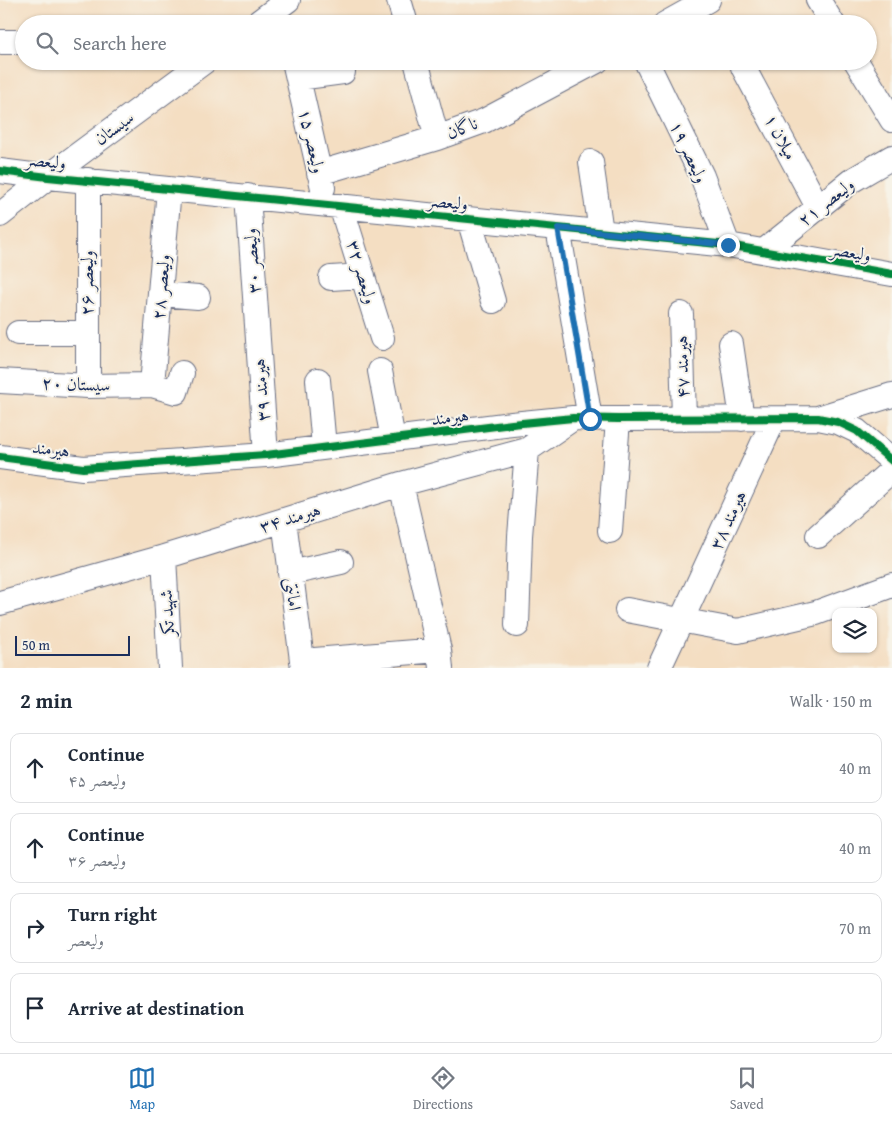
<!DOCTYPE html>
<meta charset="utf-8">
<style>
:root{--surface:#fff;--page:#f2f2f3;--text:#1f2937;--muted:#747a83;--line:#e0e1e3;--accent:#1f6fb2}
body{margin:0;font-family:"Gentium Book Plus",Amiri,serif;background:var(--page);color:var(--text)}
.controls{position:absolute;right:15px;bottom:15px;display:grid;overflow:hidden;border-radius:10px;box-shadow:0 1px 4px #0004}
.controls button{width:45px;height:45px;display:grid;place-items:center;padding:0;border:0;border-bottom:1px solid var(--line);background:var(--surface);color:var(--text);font:25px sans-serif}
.scale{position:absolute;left:15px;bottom:12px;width:115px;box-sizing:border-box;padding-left:5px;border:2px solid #1b2f5e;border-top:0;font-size:14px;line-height:18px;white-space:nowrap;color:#1b2f5e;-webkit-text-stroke:4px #f7f3e8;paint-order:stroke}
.stop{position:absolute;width:15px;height:15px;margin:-11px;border:4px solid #1f6fb2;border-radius:50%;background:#fff}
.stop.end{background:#1f6fb2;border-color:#fff;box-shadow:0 1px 5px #0008}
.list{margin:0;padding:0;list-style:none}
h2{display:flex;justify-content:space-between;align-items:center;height:65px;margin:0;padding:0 20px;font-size:21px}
h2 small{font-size:16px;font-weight:400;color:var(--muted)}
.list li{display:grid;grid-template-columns:32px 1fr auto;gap:15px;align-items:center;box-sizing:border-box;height:70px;margin:0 10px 10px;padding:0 10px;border:1px solid var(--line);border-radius:10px}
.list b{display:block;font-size:19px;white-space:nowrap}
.list p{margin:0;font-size:16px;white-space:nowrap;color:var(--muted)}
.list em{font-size:16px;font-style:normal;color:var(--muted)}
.icon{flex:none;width:28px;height:28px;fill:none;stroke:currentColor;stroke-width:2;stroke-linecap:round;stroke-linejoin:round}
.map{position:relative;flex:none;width:892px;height:668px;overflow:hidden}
.search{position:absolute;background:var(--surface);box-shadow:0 1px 4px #0004;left:15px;right:15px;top:15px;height:55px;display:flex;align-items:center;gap:12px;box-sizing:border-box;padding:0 18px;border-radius:28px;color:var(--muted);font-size:19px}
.sheet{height:385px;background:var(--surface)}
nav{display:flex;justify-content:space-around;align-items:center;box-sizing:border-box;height:70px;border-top:1px solid var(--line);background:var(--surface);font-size:14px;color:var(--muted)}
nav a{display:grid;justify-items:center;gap:2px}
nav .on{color:var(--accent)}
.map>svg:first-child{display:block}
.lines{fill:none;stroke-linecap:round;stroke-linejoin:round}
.minor-casing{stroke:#676c81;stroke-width:26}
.minor{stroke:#fff;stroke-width:24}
.cycleway-casing{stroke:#f7f3e8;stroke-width:11}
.cycleway{stroke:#00873e;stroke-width:8}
.route{stroke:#1f6fb2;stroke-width:6}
.labels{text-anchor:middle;stroke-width:4;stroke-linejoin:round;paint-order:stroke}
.street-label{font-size:18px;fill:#1b2f5e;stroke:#f7f3e8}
</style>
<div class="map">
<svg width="892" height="668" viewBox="0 0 892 668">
<rect width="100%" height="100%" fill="#f7f3e8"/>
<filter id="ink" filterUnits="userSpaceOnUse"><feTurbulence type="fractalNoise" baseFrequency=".02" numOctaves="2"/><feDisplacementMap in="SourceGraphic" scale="10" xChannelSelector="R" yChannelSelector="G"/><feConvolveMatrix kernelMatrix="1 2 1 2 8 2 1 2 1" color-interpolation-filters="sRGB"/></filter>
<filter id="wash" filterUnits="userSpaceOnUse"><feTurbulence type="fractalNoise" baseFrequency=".0096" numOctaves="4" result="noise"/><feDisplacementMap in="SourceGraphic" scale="20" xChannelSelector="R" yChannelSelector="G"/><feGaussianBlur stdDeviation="1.12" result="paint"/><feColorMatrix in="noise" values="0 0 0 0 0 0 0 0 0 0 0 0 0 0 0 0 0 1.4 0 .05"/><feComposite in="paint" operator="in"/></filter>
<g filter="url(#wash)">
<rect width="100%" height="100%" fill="#f4dec2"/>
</g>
<g filter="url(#ink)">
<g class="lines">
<g class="minor-casing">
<path id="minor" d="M 399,0 L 406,24
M 818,0 L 833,24
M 256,24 L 288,0
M 665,24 L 708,0
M 0,42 L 24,42
M 294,61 L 323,188
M 416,61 L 437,138
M 646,61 L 702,176 L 728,245
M 856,61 L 892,120
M 743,67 L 818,207
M 298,78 L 343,72
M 591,162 L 601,232
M 0,171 L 48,177 L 728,245 L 892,274
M 319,173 L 437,138 L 484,121 L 597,61
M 88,180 L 88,386
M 248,196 L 266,455
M 341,206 L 382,338
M 0,215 L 48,177 L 205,61
M 469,219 L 493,301
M 558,228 L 590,419
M 764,251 L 851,181 L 892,157
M 331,278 L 363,276
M 160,294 L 198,297
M 681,314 L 684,419
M 18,333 L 87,333
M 731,344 L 742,419
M 380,371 L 393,439
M 318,380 L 324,447
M 0,381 L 88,386 L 152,385 L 176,392 L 182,373
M 152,385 L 169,189
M 818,418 L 892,395
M 0,457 L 83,468 L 266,455 L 512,424 L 573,418 L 618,419 L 818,418 L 838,422 L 857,431 L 892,461
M 401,484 L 439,650 L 441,668
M 284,520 L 303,668
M 610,531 L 618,419
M 818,536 L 892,470
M 164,557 L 170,668
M 290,573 L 341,562
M 0,603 L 164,557 L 401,484 L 527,450 L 572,419
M 627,610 L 738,631 L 816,613 L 892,585
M 517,625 L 520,536 L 527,450
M 302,661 L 439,650
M 659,668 L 681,621 L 774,419"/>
</g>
<use href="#minor" class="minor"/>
<g class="cycleway-casing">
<path id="cycleway" d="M 0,171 L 48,177 L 728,245 L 892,274
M 0,457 L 83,468 L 266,455 L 512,424 L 573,418 L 618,419 L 818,418 L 838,422 L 857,431 L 892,461"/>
</g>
<use href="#cycleway" class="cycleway"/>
</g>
</g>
<g class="lines" filter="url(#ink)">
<path class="route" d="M 590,419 L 558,228 L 728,245"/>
</g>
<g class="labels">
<g class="street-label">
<text transform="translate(114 128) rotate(-36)" y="6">سیستان</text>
<text transform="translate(462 128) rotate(-21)" y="6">ناگان</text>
<text transform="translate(781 137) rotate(62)" y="6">میلان ۱</text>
<text transform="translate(312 141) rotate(77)" y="6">ولیعصر ۱۵</text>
<text transform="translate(689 152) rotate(65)" y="6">ولیعصر ۱۹</text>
<text transform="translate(46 161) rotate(6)" y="6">ولیعصر</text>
<text transform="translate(448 202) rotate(6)" y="6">ولیعصر</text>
<text transform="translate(826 202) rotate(-38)" y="6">ولیعصر ۲۱</text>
<text transform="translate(851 252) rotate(10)" y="6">ولیعصر</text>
<text transform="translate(252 261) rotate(-94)" y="6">ولیعصر ۳۰</text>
<text transform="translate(362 272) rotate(73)" y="6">ولیعصر ۳۲</text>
<text transform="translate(87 283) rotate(-90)" y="6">ولیعصر ۲۶</text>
<text transform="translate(161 287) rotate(-85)" y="6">ولیعصر ۲۸</text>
<text transform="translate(682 367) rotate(-91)" y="6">هیرمند ۴۷</text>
<text transform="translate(76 384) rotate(2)" y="6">سیستان ۲۰</text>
<text transform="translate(261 390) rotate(-94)" y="6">هیرمند ۳۹</text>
<text transform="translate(450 417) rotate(-7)" y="6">هیرمند</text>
<text transform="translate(51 449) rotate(7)" y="6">هیرمند</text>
<text transform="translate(290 518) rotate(-17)" y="6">هیرمند ۳۴</text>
<text transform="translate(728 520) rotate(-65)" y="6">هیرمند ۳۸</text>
<text transform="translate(293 594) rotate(82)" y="6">امانتی</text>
<text transform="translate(167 613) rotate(-93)" y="6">شهید تکر</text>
</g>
</g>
</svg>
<div class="controls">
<button><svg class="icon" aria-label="layers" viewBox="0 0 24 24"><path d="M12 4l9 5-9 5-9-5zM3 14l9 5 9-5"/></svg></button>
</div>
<div class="scale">50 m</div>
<div class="stop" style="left:590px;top:419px"></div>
<div class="stop end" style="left:728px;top:245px"></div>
<div class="search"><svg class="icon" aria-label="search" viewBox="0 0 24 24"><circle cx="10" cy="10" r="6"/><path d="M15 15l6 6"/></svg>Search here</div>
</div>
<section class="sheet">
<h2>2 min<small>Walk · 150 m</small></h2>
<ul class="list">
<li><svg class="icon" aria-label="ahead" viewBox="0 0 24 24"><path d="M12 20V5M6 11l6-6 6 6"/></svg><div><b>Continue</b><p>ولیعصر ۴۵</p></div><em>40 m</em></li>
<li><svg class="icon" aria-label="ahead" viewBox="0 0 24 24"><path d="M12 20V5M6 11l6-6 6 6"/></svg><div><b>Continue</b><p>ولیعصر ۳۶</p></div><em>40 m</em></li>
<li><svg class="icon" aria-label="right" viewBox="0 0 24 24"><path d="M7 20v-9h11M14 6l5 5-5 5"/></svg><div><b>Turn right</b><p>ولیعصر</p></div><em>70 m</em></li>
<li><svg class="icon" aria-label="arrive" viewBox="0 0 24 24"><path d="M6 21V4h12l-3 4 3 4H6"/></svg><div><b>Arrive at destination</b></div></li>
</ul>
</section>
<nav>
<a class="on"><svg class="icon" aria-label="map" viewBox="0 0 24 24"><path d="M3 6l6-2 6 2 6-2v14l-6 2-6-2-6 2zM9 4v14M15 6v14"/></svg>Map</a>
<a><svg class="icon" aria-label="directions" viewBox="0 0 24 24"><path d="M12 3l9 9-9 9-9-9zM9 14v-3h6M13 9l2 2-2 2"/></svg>Directions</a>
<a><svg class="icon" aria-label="saved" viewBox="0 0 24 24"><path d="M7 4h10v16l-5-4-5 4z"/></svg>Saved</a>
</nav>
